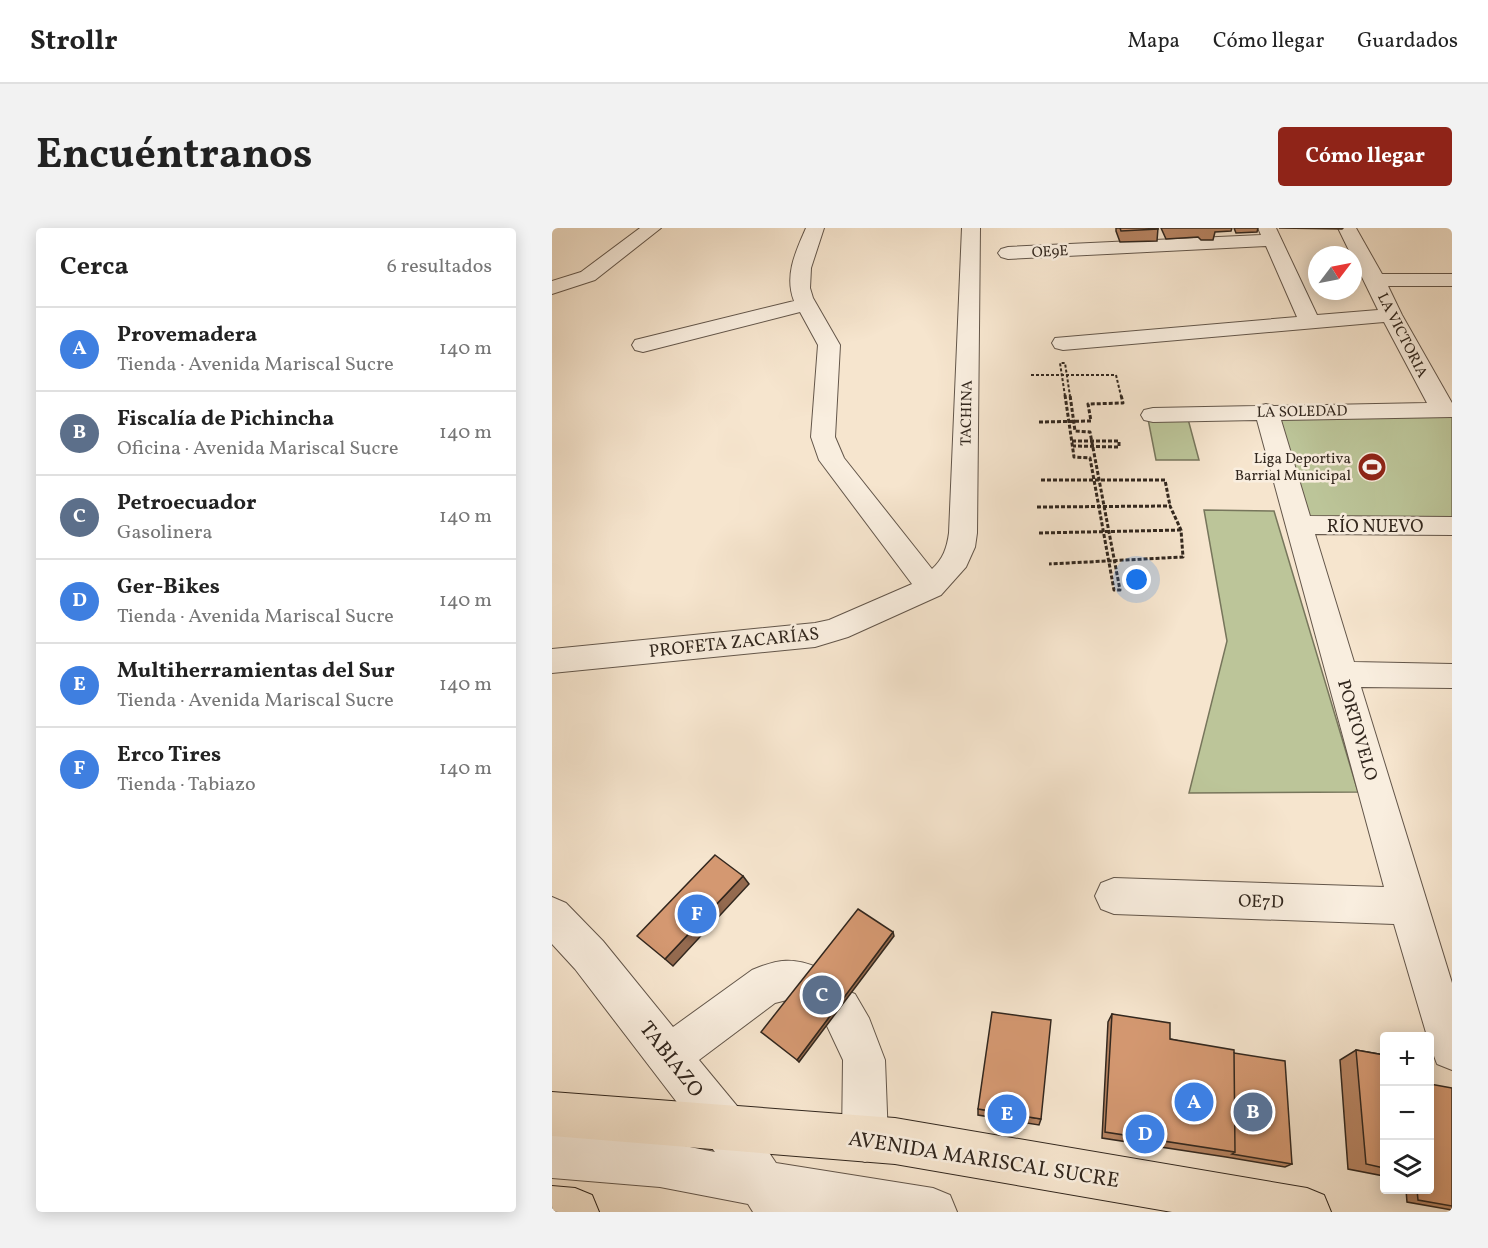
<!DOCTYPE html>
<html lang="es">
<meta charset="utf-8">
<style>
:root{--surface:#fff;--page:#f2f2f2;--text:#222;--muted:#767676;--line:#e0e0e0;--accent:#8f2418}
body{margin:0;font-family:Vollkorn,serif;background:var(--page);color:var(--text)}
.controls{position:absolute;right:18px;bottom:18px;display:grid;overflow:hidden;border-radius:6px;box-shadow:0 3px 15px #0003}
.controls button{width:54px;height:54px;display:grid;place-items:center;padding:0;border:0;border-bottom:2px solid var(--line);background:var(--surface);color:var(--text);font:30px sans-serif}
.compass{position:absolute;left:756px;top:18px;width:54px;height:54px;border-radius:50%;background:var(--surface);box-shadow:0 3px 15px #0003;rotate:58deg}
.you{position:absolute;left:585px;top:352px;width:21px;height:21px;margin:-15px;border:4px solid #fff;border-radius:50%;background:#1a73e8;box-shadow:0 0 0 9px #1a73e833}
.badge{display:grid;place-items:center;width:39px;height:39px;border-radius:50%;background:var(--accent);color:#fff;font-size:20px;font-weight:700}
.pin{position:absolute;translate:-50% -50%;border:3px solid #fff;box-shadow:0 2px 6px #0006}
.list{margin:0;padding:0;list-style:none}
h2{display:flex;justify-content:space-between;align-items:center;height:78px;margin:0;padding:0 24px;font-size:26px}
h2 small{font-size:20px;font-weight:400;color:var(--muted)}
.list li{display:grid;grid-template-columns:39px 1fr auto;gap:18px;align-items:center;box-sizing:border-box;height:84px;padding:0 24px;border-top:2px solid var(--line)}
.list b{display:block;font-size:22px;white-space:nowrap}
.list p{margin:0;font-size:20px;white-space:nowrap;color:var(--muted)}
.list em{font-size:20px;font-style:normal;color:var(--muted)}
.icon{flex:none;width:33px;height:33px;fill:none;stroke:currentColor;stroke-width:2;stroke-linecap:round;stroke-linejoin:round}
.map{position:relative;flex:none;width:900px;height:984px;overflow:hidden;border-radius:6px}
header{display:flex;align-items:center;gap:36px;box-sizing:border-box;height:84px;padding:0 30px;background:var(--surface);border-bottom:2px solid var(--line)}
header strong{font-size:28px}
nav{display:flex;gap:33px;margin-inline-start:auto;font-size:21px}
.intro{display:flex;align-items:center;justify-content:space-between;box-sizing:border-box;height:144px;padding:0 36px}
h1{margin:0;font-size:42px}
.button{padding:15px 27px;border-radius:6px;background:var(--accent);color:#fff;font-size:21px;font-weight:700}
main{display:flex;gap:36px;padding:0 36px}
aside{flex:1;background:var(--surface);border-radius:6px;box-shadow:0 3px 15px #0003}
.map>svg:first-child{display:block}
.green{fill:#bcc599;stroke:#77765c;stroke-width:1.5}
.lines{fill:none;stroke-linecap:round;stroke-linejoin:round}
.minor-casing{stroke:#63564a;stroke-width:2}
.major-casing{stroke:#32271e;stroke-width:2}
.path-far1{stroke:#32271e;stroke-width:2;stroke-dasharray:3 2;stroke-linecap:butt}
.path{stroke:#32271e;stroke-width:3;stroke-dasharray:4 2;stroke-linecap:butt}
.minor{fill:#f9eedf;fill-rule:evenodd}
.major{fill:#f6e5ce;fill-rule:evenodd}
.wall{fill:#b68361;stroke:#32271e;stroke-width:1.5}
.shaded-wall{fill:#946a4f;stroke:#32271e;stroke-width:1.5}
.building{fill:#d49871;stroke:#32271e;stroke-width:1.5}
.labels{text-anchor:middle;stroke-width:5;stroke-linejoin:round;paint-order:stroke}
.far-street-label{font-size:15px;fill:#32271e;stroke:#f9eedf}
.far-poi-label{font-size:15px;fill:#32271e;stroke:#f9eedf;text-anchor:end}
.street-label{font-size:18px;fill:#32271e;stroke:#f9eedf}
.near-street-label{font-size:21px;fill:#32271e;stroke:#f9eedf}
</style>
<header>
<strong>Strollr</strong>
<nav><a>Mapa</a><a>Cómo llegar</a><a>Guardados</a></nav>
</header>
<div class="intro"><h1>Encuéntranos</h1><a class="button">Cómo llegar</a></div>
<main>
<aside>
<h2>Cerca<small>6 resultados</small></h2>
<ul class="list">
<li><span class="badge" style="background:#3f7fe0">A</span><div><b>Provemadera</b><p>Tienda · Avenida Mariscal Sucre</p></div><em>140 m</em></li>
<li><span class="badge" style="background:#5c6f8a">B</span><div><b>Fiscalía de Pichincha</b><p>Oficina · Avenida Mariscal Sucre</p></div><em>140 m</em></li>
<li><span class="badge" style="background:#5c6f8a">C</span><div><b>Petroecuador</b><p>Gasolinera</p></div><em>140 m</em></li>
<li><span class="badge" style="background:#3f7fe0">D</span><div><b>Ger-Bikes</b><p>Tienda · Avenida Mariscal Sucre</p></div><em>140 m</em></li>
<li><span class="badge" style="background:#3f7fe0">E</span><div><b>Multiherramientas del Sur</b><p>Tienda · Avenida Mariscal Sucre</p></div><em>140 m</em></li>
<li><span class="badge" style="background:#3f7fe0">F</span><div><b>Erco Tires</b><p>Tienda · Tabiazo</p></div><em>140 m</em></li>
</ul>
</aside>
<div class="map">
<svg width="900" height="984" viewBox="0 0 900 984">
<rect width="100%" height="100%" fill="#f6e5ce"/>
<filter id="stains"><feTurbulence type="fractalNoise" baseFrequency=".00333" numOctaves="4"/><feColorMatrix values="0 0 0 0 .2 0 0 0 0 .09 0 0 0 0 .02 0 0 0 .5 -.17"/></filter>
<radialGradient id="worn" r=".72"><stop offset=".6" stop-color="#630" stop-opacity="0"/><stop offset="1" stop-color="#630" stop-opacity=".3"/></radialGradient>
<path class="green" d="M 725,189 L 900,189 L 900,289 L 756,289 Z
M 596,191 L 636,191 L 647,232 L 604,232 Z
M 652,282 L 722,283 L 806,564 L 637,565 L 675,413 Z"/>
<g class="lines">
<g class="minor-casing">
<path id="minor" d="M 88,0 L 109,0 L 43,52 L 0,66 L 0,53 L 29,44 Z
M 254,0 L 272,0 L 259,40 L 258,60 L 261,70 L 288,117 L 283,209 L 292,230 L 380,341 C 391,331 395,320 397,305 L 410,0 L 428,0 L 425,305 L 423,319 L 414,339 L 389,367 L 296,409 L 263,419 L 0,445 L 0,421 L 263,395 L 277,392 L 360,356 L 267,232 L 259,209 L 266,117 L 248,84 L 91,124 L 83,122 L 80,117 L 83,112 L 242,73 C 232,47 244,23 254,0 Z
M 706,0 L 724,0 L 765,87 L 826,82 L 786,0 L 804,0 L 830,46 L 900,46 L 900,58 L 836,58 L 850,87 L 900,175 L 900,189 L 729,192 L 758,288 L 900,289 L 900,307 L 763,306 L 802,434 L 900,436 L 900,460 L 809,459 L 900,755 L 900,842 L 885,836 L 878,817 L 878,808 L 875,808 L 842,696 L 562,686 L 549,681 L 543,668 L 549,655 L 562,650 L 832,659 L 705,192 L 601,194 L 592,192 L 589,187 L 592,182 L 601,180 L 705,178 L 714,176 L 722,178 L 875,175 L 832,94 L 511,122 L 503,120 L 500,115 L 503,110 L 745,89 L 714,18 L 456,31 L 449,29 L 446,25 L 449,21 L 456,19 L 709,7 Z
M 0,669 L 14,675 L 51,713 L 121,799 L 200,742 C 226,731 241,729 267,740 L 273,754 L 267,768 L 253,774 L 239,771 L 223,775 L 147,832 L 190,884 L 224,935 L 381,960 L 398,967 L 405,984 L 201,984 L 196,976 L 108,959 L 0,950 L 0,904 L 108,913 L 163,924 L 23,741 L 0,716 Z
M 288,760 L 303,766 L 317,790 L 333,832 L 336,911 L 329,927 L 313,934 L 297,927 L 290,911 L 291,832 L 267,781 L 273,766 Z"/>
</g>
<g class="major-casing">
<path id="major" d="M 0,864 L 343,890 L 755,960 L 772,967 L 779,984 L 620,984 L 343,936 L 0,908 Z
M 0,958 L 23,960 L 40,967 L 47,984 L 0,984 Z"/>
</g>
<path class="path-far1" d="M 479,147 L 564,147 L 569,168
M 513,168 L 508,135 L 513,135 L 518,168"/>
<path class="path" d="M 513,167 L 522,229 L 538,230 L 562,362 L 568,362 L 538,204 L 523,203 L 518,167
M 487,194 L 539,193 L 536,176 L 571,175 L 569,167
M 520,213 L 567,213 L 567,219 L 521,218
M 489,252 L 613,252 L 618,278
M 485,279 L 618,278 L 629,302 L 631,329 L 497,336
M 487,305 L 629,302"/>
<use href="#minor" class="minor"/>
<use href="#major" class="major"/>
</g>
<path class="wall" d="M 564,0 L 606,0 L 605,13 L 568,14 L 564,3 Z
M 609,0 L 680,0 L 679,3 L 663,4 L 661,12 L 649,12 L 646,9 L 614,11 Z
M 682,0 L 706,0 L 705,4 L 684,5 Z
M 727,0 L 791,0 L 790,1 Z
M 560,786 L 618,811 L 682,825 L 740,936 L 733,939 L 674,929 L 550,910 L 556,794 Z
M 804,822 L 832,827 L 832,948 L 796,941 L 788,832 Z
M 900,860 L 900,982 L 855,974 L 854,962 L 878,962 Z
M 426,881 L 489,891 L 487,897 L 426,887 Z"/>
<path class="shaded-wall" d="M 191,648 L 197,656 L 121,738 L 113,731 Z
M 341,704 L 342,708 L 247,834 L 245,832 Z"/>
<path class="building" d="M 568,0 L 606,0 L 606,1 L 569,3 Z
M 163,627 L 191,648 L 113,731 L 85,708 Z
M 306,681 L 341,704 L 245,832 L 209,804 Z
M 440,784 L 499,792 L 489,891 L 426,881 Z
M 560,786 L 618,795 L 618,811 L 682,822 L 683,924 L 553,904 Z
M 804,822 L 832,827 L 832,940 L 814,936 Z
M 682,825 L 733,833 L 740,936 L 680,926 L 683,924 Z
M 878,856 L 900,860 L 900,978 L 866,972 L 865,962 L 878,962 Z"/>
<defs>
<g id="stadium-disc" transform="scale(1.5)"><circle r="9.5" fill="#8f2418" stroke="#f9eedf"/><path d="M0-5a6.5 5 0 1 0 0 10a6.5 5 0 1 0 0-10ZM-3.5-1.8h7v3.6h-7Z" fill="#fff"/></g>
</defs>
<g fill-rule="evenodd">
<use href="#stadium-disc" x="820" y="239"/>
</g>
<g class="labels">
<g class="far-street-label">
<text transform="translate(498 23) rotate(-3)" y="5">OE9E</text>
<text transform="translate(851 107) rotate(63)" y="5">LA VICTORIA</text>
<text transform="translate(750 183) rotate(-1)" y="5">LA SOLEDAD</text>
<text transform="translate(414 185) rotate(-89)" y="5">TACHINA</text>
</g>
<g class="far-poi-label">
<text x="799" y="235">Liga Deportiva<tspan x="799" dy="17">Barrial Municipal</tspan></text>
</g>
<g class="street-label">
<text x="823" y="304">RÍO NUEVO</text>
<text transform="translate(182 414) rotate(-6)" y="6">PROFETA ZACARÍAS</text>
<text transform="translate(806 502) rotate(74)" y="6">PORTOVELO</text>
<text transform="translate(709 673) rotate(2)" y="6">OE7D</text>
</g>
<g class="near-street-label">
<text transform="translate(120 831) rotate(52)" y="7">TABIAZO</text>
<text transform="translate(432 931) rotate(9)" y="7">AVENIDA MARISCAL SUCRE</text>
</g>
</g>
<rect width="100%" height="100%" filter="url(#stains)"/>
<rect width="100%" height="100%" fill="url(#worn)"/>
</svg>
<div class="controls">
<button>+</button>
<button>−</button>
<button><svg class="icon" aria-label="layers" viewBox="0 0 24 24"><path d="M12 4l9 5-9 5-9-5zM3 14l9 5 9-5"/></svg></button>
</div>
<svg class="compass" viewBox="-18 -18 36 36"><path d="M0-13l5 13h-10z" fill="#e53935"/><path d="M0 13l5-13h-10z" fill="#767676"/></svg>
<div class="you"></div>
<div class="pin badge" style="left:642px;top:874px;background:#3f7fe0">A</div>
<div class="pin badge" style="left:701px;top:884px;background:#5c6f8a">B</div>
<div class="pin badge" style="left:270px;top:767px;background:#5c6f8a">C</div>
<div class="pin badge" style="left:593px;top:906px;background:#3f7fe0">D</div>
<div class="pin badge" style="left:455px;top:886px;background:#3f7fe0">E</div>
<div class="pin badge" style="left:145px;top:686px;background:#3f7fe0">F</div>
</div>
</main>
